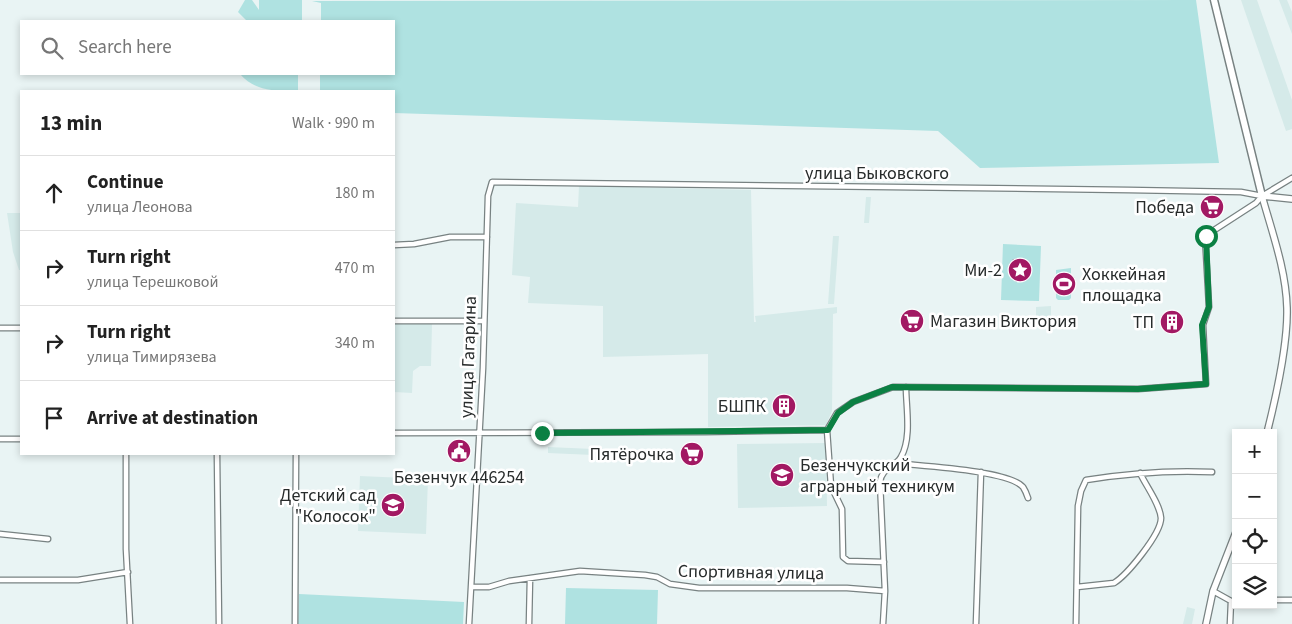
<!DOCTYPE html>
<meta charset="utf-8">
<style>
:root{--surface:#fff;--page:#f2f2f2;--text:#222;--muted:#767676;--line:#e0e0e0}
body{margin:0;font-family:"Source Sans 3",sans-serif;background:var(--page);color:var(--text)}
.controls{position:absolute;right:15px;bottom:15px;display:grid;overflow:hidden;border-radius:0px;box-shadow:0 2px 8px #0003}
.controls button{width:45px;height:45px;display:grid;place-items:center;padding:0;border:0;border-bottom:1px solid var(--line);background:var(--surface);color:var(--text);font:25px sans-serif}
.stop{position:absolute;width:15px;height:15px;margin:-11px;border:4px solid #0b8043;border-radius:50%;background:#fff}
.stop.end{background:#0b8043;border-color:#fff;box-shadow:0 1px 5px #0008}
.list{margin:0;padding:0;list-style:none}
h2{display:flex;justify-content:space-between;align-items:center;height:65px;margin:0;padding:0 20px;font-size:21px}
h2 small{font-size:16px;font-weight:400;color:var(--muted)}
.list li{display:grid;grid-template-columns:32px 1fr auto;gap:15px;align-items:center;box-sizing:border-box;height:75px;padding:0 20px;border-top:1px solid var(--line)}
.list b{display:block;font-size:19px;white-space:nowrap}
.list p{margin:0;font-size:16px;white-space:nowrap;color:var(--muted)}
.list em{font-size:16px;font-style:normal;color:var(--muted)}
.icon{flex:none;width:28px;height:28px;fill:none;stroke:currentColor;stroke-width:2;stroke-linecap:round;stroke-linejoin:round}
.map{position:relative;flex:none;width:1292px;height:624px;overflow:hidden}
.search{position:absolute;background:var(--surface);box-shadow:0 2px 8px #0003;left:20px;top:20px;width:375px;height:55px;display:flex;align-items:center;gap:12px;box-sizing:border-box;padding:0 18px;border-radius:0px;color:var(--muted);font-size:19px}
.panel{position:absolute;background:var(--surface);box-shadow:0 2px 8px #0003;left:20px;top:90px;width:375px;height:365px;border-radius:0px}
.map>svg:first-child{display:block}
.built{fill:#d5eae9}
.green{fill:#afe2e1}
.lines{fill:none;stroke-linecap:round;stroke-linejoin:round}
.minor-casing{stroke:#788282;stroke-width:7}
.tertiary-casing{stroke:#788282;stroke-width:8}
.secondary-casing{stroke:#788282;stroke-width:9}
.minor{stroke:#fff;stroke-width:4.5}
.tertiary{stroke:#fff;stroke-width:5.5}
.secondary{stroke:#fff;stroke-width:6}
.route{stroke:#0b8043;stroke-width:6}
.labels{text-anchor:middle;stroke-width:5;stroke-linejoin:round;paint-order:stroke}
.street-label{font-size:18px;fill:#272b2b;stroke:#fff}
.poi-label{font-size:18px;fill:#272b2b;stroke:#fff;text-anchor:end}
</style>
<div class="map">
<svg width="1292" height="624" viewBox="0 0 1292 624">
<rect width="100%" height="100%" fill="#e9f4f4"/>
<path class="built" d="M 1241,0 L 1257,0 L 1292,100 L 1292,129 L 1286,131 Z
M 1279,0 L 1287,0 L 1292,12 L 1292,34 Z
M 579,186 L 751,190 L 754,322 L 756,322 L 755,316 L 837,307 L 837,313 L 833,314 L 832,411 L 826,425 L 708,427 L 708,354 L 603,357 L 603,306 L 528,303 L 530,277 L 512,275 L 516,203 L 578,207 Z
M 866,197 L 871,197 L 869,223 L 864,223 Z
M 7,213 L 21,213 L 21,270 L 19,270 L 13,252 Z
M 833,236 L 839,236 L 834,304 L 828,304 Z
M 1051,306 L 1051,325 L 1036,326 L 1036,307 Z
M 394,323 L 432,324 L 431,366 L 420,366 L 413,371 L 412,393 L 394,392 Z
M 826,443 L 827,506 L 738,508 L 737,444 Z
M 548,447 L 593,449 L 593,455 L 548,453 Z
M 360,476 L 428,479 L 426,534 L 358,531 Z
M 1187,607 L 1195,609 L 1192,624 L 1183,624 Z"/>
<path class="green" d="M 245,0 L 252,0 L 259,10 L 259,0 L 302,0 L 302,21 L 247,21 L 238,12 Z
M 1196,0 L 1219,163 L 980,168 L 938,131 L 394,113 L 394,91 L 320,91 L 320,74 L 394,74 L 394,21 L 321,21 L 321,3 L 312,1 Z
M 240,74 L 298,74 L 298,91 C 275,91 256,92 240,74 Z
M 1003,244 L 1041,246 L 1039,301 L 1001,300 Z
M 1071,268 L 1071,298 L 1069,300 L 1058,300 L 1056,298 L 1056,270 Z
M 566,588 L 658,590 L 657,624 L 565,624 Z
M 299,594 L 464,602 L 463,624 L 298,624 Z"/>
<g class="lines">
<g class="minor-casing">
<path id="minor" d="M 394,245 L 414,244 L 450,237 L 487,237
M 394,321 L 484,321
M 0,328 L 21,328
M 394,433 L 705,432 L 827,430
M 0,439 L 21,439
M 126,454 L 126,549 L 130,624
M 217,454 L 219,624
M 895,463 C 920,466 1008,470 1023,487 C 1025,490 1027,495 1028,498
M 0,534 L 48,539
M 884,562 L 848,561 L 843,557 L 842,509 L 831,486 L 827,430 L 837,413 L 853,402 L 893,387 L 1138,389 L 1206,384 L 1203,325 L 1209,307 L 1205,236 L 1256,203 L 1262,196 L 1292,178
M 0,580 L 78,580 L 128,572
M 471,587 L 489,587 L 509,581 L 580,571 L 645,575 L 657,577 L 670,584 L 699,588 L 847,588 L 885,591
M 1077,587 L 1114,583 C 1127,575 1161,534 1161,518 C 1160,504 1146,486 1140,473
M 1213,591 L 1231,601 L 1236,601
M 1273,600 L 1292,600
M 295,624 L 296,454
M 469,624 L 483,368 L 488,196 L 492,182 L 1129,190 L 1241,192 L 1262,196
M 529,624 L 530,578
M 883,624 L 885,591 L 880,482 C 882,467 895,468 901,457 C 912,438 906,407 906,387
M 976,624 L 981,472
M 1076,624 L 1078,506 L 1081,491 L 1086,480 C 1129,473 1169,470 1212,472
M 1230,624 L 1231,601"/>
</g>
<g class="tertiary-casing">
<path id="tertiary" d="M 1267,433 C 1276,397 1288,344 1287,308 C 1286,270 1272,232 1262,196 L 1292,199
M 1206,624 L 1213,591 L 1236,532"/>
</g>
<g class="secondary-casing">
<path id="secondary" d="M 1214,0 L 1262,196"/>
</g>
<use href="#minor" class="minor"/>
<use href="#tertiary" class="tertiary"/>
<use href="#secondary" class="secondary"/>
</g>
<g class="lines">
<path class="route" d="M 542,433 L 828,430 L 838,413 L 853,402 L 892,387 L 1138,389 L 1206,384 L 1202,325 L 1209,307 L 1206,236"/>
</g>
<defs>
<g id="supermarket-disc" transform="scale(1.25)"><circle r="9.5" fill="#a21963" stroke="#fff"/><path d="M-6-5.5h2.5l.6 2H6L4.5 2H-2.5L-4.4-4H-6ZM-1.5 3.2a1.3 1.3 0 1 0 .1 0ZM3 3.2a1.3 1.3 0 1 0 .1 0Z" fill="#fff"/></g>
<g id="sight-disc" transform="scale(1.25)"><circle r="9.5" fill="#a21963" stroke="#fff"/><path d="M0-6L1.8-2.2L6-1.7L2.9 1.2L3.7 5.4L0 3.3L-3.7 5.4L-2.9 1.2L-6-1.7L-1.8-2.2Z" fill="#fff"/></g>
<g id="stadium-disc" transform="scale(1.25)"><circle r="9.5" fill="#a21963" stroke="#fff"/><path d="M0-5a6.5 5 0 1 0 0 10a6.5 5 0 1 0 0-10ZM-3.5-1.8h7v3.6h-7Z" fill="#fff"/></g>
<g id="building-disc" transform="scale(1.25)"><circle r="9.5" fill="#a21963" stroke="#fff"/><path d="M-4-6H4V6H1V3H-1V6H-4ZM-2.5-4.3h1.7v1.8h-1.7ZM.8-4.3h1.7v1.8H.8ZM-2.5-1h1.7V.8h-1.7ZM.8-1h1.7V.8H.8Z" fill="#fff"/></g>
<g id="civic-disc" transform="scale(1.25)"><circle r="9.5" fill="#a21963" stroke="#fff"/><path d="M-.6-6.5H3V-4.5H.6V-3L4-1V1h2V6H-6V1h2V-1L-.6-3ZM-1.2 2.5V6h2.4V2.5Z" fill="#fff"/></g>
<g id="university-disc" transform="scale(1.25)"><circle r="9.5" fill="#a21963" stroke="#fff"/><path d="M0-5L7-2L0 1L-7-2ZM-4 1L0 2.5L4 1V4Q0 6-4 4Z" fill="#fff"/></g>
<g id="school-disc" transform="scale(1.25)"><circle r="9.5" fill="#a21963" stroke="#fff"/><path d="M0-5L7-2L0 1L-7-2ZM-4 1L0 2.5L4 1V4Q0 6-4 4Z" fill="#fff"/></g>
</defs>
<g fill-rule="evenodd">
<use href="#supermarket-disc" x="1212" y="207"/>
<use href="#sight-disc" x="1020" y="270"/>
<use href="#stadium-disc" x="1064" y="284"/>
<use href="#supermarket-disc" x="912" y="321"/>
<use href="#building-disc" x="1172" y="322"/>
<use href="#building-disc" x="784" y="406"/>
<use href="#civic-disc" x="459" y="451"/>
<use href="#supermarket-disc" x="692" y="454"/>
<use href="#university-disc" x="782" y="475"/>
<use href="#school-disc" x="393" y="505"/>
</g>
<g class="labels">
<g class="street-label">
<text x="877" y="179">улица Быковского</text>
<text transform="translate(468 357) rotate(-88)" y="6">улица Гагарина</text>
<text transform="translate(751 572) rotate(1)" y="6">Спортивная улица</text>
</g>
<g class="poi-label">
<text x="1194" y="213">Победа</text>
<text x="1002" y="276">Ми-2</text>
<text x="1082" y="280" text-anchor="start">Хоккейная<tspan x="1082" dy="21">площадка</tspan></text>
<text x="930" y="327" text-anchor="start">Магазин Виктория</text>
<text x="1154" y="328">ТП</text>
<text x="766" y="412">БШПК</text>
<text x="674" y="460">Пятёрочка</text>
<text x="800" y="471" text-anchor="start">Безенчукский<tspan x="800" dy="21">аграрный техникум</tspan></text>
<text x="459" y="483" text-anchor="middle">Безенчук 446254</text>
<text x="376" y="501">Детский сад<tspan x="376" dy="21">"Колосок"</tspan></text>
</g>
</g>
</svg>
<div class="controls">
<button>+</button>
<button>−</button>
<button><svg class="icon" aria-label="locate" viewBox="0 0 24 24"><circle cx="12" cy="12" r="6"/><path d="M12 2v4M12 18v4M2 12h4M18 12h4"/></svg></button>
<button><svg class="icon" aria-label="layers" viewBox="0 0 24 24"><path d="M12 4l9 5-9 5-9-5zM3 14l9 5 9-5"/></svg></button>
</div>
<div class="stop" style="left:1206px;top:236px"></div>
<div class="stop end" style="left:542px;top:433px"></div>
<div class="search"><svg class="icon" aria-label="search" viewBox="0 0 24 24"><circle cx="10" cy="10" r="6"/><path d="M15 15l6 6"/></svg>Search here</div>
<section class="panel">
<h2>13 min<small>Walk · 990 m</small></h2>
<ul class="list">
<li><svg class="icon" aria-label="ahead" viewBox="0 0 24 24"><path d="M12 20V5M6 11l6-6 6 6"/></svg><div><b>Continue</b><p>улица Леонова</p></div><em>180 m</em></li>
<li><svg class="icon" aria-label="right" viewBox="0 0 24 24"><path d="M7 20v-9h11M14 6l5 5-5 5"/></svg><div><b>Turn right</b><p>улица Терешковой</p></div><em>470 m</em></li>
<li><svg class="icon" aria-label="right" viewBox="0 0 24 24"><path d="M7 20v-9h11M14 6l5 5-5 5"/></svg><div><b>Turn right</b><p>улица Тимирязева</p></div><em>340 m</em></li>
<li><svg class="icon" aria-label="arrive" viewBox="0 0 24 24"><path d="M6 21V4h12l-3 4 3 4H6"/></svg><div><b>Arrive at destination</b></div></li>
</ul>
</section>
</div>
